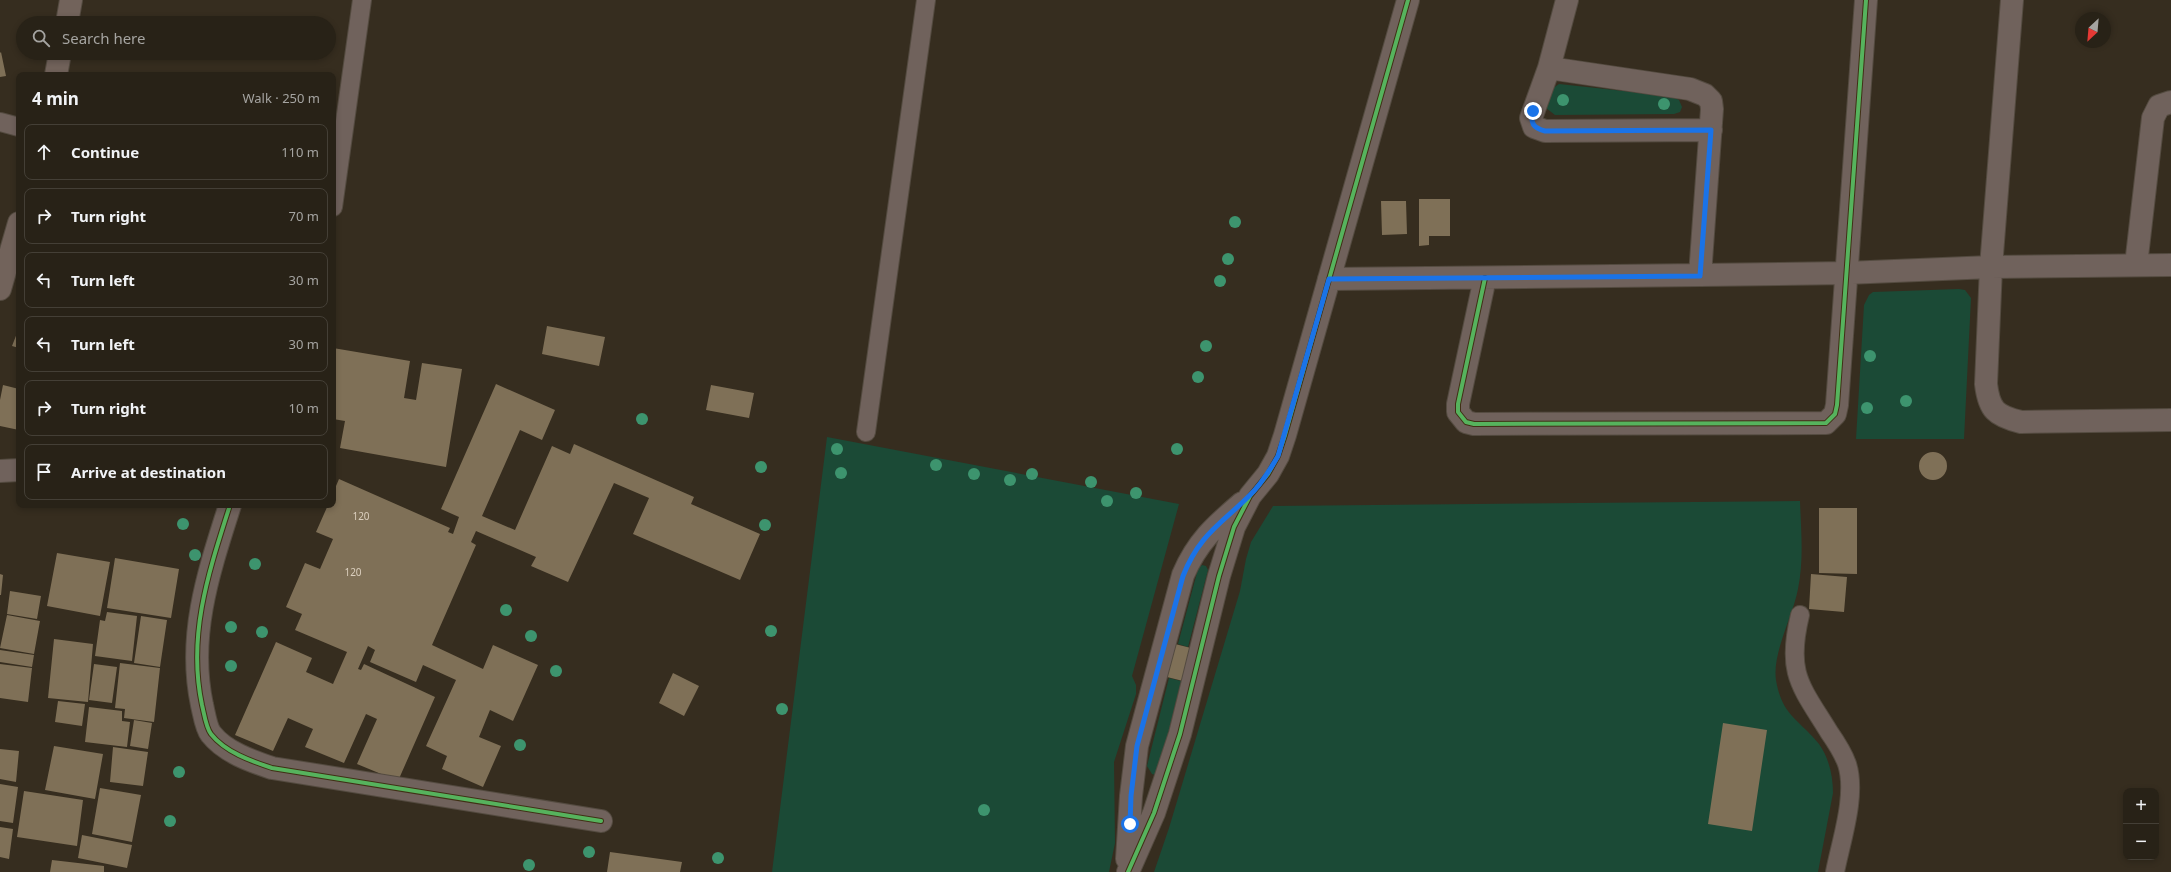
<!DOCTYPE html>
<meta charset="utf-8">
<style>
:root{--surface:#282217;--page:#342f24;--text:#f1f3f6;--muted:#a5a4a1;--line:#443f36}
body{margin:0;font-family:"Noto Sans",sans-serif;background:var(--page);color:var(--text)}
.controls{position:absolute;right:12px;bottom:12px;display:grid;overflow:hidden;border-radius:8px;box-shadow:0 2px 6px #0003}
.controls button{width:36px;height:36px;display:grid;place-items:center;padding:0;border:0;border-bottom:1px solid var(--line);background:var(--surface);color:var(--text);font:20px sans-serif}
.compass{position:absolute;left:2075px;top:12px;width:36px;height:36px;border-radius:50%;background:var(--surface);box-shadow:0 2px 6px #0003;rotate:206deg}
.stop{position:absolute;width:12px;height:12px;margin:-9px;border:3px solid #1a73e8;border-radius:50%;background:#fff}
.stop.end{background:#1a73e8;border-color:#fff;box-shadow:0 1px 4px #0008}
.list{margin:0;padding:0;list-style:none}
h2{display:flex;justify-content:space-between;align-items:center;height:52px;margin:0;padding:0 16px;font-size:17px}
h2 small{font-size:13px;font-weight:400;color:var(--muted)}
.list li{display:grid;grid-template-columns:26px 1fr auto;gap:12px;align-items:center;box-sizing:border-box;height:56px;margin:0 8px 8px;padding:0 8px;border:1px solid var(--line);border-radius:8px}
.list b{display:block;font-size:15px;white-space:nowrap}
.list em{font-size:13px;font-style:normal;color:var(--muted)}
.icon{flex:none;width:22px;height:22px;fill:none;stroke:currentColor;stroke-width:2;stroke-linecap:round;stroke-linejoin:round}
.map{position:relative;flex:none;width:2171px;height:872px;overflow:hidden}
.search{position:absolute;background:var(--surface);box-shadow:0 2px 6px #0003;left:16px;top:16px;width:320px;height:44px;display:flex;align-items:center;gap:10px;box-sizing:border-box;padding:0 14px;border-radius:22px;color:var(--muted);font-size:15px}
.panel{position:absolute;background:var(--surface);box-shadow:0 2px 6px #0003;left:16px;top:72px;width:320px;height:436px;border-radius:8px}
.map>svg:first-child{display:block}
.green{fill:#1b4a36}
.building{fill:#7f7057}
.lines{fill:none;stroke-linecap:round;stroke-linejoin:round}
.lane-casing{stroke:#544b40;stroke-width:20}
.street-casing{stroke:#544b40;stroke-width:24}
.secondary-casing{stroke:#544b40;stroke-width:24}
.lane{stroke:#70625c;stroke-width:18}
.street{stroke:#70625c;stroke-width:22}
.secondary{stroke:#72635b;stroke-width:22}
.cycleway-casing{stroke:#403015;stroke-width:6}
.cycleway{stroke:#56b35d;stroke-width:4}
.tree{fill:#3d946e}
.route{stroke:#1a73e8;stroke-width:5}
.labels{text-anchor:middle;stroke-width:4;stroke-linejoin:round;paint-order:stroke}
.number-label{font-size:10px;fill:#dbcfbe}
</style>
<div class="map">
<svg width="2171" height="872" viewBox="0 0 2171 872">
<rect width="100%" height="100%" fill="#362d1f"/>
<path class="green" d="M 1559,84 L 1670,96 L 1679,100 L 1682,107 L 1680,112 L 1674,114 L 1555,115 L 1546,108 L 1552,89 Z
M 1959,289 L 1965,290 L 1971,298 L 1964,439 L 1856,439 L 1864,305 L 1869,295 L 1873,292 Z
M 827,437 L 1179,504 L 1132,676 L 1136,685 L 1136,694 L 1114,762 L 1115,843 L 1109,872 L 772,872 Z
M 1800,501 C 1801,530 1804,560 1798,589 C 1793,616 1772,653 1776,680 C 1782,716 1799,719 1819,744 C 1829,758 1833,776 1833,793 L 1818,872 L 1154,872 L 1169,828 L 1240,591 L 1246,559 L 1251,542 L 1273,506 Z
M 1202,565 L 1206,566 L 1208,570 L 1188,647 L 1178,644 L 1198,569 Z
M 1169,678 L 1181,681 L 1167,738 L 1155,775 L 1152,774 L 1147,766 Z"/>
<path class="building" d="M 1,52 L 6,76 L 0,77 L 0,53 Z
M 1419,199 L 1450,199 L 1450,236 L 1429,236 L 1429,245 L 1419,246 Z
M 1381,201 L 1406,201 L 1407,234 L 1382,235 Z
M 547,326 L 605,337 L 599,366 L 542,354 Z
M 19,328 L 19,348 L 12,346 Z
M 333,348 L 410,361 L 404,398 L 416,400 L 422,363 L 462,369 L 446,467 L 340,448 L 345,421 L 333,419 Z
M 496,384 L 555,410 L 542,440 L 520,430 L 482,516 L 515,530 L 552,446 L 570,454 L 574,444 L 694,497 L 691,504 L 760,534 L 740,580 L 633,534 L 649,498 L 614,483 L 568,582 L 531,566 L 536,557 L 476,531 L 471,542 L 476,545 L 432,645 L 483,669 L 493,645 L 538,665 L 513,721 L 490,710 L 479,737 L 501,746 L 483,787 L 442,769 L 447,756 L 426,746 L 456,680 L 423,665 L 416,682 L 370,662 L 375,650 L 368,646 L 358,669 L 361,670 L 364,664 L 435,697 L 398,781 L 357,764 L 377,719 L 366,714 L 344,763 L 305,747 L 313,729 L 288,718 L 273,751 L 235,735 L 276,642 L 312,658 L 306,672 L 333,684 L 347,652 L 295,630 L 302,614 L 286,607 L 305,563 L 320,569 L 333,539 L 316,532 L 328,505 L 333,505 L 333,493 L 339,479 L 450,528 L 448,532 L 453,534 L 459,517 L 441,509 Z
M 3,385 L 19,389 L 19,430 L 0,426 L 0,400 Z
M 711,385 L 754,393 L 749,418 L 706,410 Z
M1919 466a14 14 0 1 1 28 0a14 14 0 1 1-28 0Z
M 1819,508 L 1857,508 L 1857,574 L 1819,573 Z
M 57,553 L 110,562 L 100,616 L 47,606 Z
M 115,558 L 179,569 L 171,618 L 107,608 Z
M 0,574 L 3,575 L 1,595 L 0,595 Z
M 1811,574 L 1847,577 L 1844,612 L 1809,609 Z
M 10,591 L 41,596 L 37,619 L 7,614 Z
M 107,612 L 137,616 L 132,661 L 95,656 L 100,620 L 105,621 Z
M 7,615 L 40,621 L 34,654 L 0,648 Z
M 141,616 L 167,620 L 160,667 L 134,663 Z
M 54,639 L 93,644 L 88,702 L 48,698 Z
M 1175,644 L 1191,648 L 1183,681 L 1167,677 Z
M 0,650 L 34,655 L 32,667 L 0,662 Z
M 120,663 L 160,668 L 154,722 L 124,718 L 125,709 L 115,708 Z
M 0,664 L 32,668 L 28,702 L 0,698 Z
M 94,664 L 117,667 L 112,703 L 89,700 Z
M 673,673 L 699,686 L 684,716 L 659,703 Z
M 58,701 L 85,704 L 82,726 L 55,722 Z
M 89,707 L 122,711 L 122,721 L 130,722 L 127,747 L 85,742 Z
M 134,720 L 152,723 L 148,749 L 130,746 Z
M 1723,723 L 1767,730 L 1752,831 L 1708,824 Z
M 54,746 L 103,754 L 95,799 L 45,790 Z
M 113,747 L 148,752 L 143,786 L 110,782 Z
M 0,749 L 19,751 L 16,782 L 0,779 Z
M 0,784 L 18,787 L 13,823 L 0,821 Z
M 100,788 L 141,795 L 132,842 L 92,834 Z
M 24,791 L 83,800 L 77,846 L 17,837 Z
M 0,827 L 13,829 L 9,859 L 0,857 Z
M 82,835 L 132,845 L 127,868 L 78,858 Z
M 610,852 L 682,862 L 680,872 L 607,872 Z
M 52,860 L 104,866 L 104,872 L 50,872 Z"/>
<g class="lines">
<g class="lane-casing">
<path id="lane" d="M 0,122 L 19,127
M 333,207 L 362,0
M 866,432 L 926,0
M 1800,615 C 1786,673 1800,685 1829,732 C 1836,742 1843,753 1847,764 C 1857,795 1841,841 1835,872"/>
</g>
<g class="street-casing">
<path id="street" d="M 1567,0 L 1549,68 L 1531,118 L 1534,127 L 1545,131 L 1711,130
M 2012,0 L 1991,267 L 1986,384 C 1989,410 1996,416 2021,422 L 2171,420
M 1549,68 L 1690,89 L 1705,95 L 1711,101 L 1712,109 L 1700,275
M 2136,265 L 2153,118 L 2159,106 L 2171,102
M 1485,278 L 1458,404 L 1458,412 L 1466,422 L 1474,424 L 1826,423 L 1835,414 L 1837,405 L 1866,0
M 1329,279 L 1700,275 L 1846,273 L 1991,267 L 2171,265
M 0,471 L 19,470
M 230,505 C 209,571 187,635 202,705 C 204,713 206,728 211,734 C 225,752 251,761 272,768 L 601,821
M 1127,859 L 1131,796 L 1137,746 L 1183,575 C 1197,542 1215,526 1242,503
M 1128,872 L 1154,813 L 1180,734 L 1219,576 L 1234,527 L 1250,496 L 1268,474 L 1278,456 L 1285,435 L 1408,0"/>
</g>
<g class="secondary-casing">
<path id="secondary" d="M 67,23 L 71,0
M 56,75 L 60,53
M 0,289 L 19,223"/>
</g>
<use href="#lane" class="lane"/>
<use href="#street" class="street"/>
<use href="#secondary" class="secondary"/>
<g class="cycleway-casing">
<path id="cycleway" d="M 1485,278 L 1458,404 L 1458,412 L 1466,422 L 1474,424 L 1826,423 L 1835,414 L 1837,405 L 1866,0
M 230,505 C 209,571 187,635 202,705 C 204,713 206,728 211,734 C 225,752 251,761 272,768 L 601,821
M 1128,872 L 1154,813 L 1180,734 L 1219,576 L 1234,527 L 1250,496 L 1268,474 L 1278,456 L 1285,435 L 1408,0"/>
</g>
<use href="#cycleway" class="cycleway"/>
</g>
<g class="tree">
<circle cx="1563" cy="100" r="6"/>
<circle cx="1664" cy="104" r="6"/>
<circle cx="1235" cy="222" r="6"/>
<circle cx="1228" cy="259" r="6"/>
<circle cx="1220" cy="281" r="6"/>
<circle cx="1206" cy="346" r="6"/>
<circle cx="1870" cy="356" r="6"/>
<circle cx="1198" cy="377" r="6"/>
<circle cx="1906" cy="401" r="6"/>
<circle cx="1867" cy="408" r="6"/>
<circle cx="642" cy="419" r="6"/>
<circle cx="837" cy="449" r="6"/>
<circle cx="1177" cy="449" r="6"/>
<circle cx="936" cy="465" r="6"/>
<circle cx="761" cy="467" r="6"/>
<circle cx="841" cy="473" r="6"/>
<circle cx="974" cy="474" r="6"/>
<circle cx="1032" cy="474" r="6"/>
<circle cx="1010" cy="480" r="6"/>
<circle cx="1091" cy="482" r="6"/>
<circle cx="1136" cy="493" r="6"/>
<circle cx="1107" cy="501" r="6"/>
<circle cx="183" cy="524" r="6"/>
<circle cx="765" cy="525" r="6"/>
<circle cx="195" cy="555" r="6"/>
<circle cx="255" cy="564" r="6"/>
<circle cx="506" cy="610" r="6"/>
<circle cx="231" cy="627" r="6"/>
<circle cx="771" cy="631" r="6"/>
<circle cx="262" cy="632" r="6"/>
<circle cx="531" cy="636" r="6"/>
<circle cx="231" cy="666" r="6"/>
<circle cx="556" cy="671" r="6"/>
<circle cx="782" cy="709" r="6"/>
<circle cx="520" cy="745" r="6"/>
<circle cx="179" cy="772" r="6"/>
<circle cx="984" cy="810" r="6"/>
<circle cx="170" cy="821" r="6"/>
<circle cx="589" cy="852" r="6"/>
<circle cx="718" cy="858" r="6"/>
<circle cx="529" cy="865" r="6"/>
</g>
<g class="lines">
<path class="route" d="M 1130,824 L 1131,796 L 1137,746 L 1183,576 C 1199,535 1220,525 1249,496 C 1261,485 1270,470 1278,456 L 1329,279 L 1700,276 L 1711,130 L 1545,131 C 1533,128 1530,123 1533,111"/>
</g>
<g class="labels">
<g class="number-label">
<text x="361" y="520">120</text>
<text x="353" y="576">120</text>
</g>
</g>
</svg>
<div class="controls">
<button>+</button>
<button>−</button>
</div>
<svg class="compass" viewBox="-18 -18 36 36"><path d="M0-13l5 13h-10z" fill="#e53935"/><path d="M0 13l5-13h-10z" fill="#a5a4a1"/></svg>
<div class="stop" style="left:1130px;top:824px"></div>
<div class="stop end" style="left:1533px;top:111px"></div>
<div class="search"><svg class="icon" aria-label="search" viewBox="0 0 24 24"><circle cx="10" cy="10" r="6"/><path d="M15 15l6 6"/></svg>Search here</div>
<section class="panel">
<h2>4 min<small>Walk · 250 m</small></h2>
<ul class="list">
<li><svg class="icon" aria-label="ahead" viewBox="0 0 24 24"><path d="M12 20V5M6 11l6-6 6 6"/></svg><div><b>Continue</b></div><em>110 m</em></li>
<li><svg class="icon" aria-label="right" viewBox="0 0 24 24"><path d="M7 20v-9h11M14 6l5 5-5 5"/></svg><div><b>Turn right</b></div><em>70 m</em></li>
<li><svg class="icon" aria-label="left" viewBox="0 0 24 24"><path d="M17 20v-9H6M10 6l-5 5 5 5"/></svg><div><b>Turn left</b></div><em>30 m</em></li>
<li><svg class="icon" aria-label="left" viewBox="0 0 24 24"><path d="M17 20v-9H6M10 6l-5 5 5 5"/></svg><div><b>Turn left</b></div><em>30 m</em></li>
<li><svg class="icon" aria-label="right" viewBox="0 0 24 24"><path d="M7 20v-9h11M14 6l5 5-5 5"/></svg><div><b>Turn right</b></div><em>10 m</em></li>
<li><svg class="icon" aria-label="arrive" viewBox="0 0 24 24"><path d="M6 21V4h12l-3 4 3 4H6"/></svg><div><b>Arrive at destination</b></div></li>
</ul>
</section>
</div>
